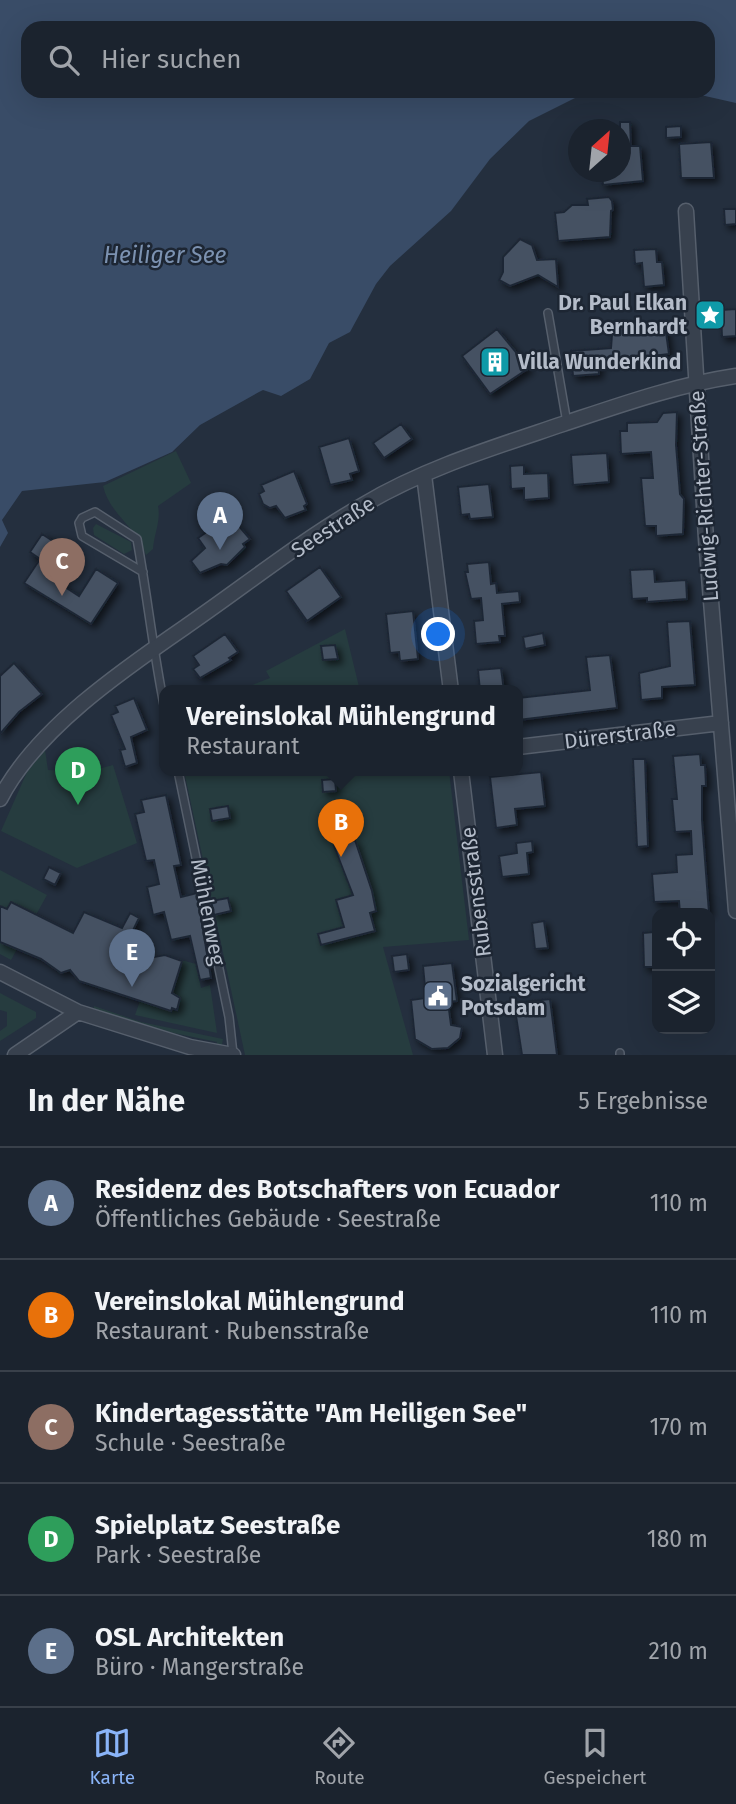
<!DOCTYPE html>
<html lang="de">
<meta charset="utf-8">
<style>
:root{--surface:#1b232e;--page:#282f3a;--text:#f1f3f6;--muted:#a0a4aa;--line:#39404a;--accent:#8ab4f8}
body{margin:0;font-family:"Fira Sans",sans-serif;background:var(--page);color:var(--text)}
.controls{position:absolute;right:21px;bottom:21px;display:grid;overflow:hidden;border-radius:14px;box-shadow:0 7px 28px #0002}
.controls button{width:63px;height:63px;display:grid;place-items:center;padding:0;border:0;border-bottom:2px solid var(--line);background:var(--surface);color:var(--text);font:35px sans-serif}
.compass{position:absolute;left:568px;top:119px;width:63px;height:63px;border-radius:50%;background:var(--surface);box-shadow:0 7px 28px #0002;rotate:27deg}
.you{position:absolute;left:439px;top:635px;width:24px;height:24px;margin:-18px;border:5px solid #fff;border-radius:50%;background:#1a73e8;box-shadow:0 0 0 10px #1a73e833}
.badge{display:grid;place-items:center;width:46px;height:46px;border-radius:50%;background:var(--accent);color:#fff;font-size:23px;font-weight:700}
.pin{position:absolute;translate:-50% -58px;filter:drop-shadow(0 2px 4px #0008)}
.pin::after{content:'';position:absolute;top:37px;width:24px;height:21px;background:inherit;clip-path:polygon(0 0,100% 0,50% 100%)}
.popup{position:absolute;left:159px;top:685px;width:364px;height:91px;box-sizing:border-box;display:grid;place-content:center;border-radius:14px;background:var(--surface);filter:drop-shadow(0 2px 5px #0005);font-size:23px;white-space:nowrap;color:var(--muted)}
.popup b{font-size:26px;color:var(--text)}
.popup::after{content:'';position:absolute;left:50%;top:100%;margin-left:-14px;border:14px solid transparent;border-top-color:var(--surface)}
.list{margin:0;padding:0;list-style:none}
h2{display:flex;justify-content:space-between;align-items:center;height:91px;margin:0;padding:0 28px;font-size:30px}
h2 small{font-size:23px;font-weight:400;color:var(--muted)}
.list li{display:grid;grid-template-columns:46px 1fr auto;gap:21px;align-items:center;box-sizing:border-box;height:112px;padding:0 28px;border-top:2px solid var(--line)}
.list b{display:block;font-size:26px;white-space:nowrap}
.list p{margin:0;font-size:23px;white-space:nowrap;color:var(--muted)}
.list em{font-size:23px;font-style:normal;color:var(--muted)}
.icon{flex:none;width:38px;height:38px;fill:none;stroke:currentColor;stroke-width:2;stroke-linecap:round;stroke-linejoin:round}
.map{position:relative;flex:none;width:736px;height:1055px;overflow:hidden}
.search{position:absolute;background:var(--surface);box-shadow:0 7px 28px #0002;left:21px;right:21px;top:21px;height:77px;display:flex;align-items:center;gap:18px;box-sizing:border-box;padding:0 24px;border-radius:21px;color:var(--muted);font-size:26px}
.sheet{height:651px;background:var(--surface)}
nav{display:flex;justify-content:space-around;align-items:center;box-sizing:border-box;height:98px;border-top:2px solid var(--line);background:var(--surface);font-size:19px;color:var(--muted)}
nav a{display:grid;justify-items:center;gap:4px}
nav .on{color:var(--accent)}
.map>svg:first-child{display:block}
.green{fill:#263c3f}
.water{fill:#394c67}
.building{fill:#455162;stroke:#1f2835;stroke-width:2;filter:url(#shadow)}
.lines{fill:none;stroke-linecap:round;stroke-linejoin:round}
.lane-casing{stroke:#565f6c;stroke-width:10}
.street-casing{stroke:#565f6c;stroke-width:17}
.lane{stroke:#38414e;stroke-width:7}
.street{stroke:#38414e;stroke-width:14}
.labels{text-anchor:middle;stroke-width:5;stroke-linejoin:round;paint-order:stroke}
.poi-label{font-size:21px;font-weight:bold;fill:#b4bcc9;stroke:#1d2633;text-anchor:start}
.street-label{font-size:21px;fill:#b4bcc9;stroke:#1d2633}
.water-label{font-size:23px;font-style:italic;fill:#7c92b1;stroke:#1d2633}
</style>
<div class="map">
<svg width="736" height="1055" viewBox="0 0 736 1055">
<defs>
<filter id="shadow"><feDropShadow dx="4" dy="4" stdDeviation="3.5" flood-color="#0009"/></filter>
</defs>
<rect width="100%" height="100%" fill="#242f3e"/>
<path class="green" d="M 176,451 L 191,483 L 158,506 C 161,521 154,534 153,549 L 146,555 C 137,527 110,515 103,486 Z
M 96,524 L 131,542 L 132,550 L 124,554 L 94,535 L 93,528 Z
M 345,629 L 360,691 L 237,691 L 270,678 L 266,671 Z
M 45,750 L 48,770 L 87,772 L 113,765 L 137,843 L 77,868 L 1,831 L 27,772 Z
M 184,771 L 449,771 L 469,940 L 383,947 L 413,1055 L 245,1055 Z
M 0,870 L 47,895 L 11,960 L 0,954 Z
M 181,960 L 196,964 L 201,988 L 210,985 L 217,1033 L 135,1015 L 140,1001 L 148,1003 L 149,1001 L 171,1011 L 177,1009 L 180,998 L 171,993 Z
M 0,993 L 36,1012 L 36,1018 L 0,1041 L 0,1031 L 7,1026 L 7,1012 L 0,1010 Z
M 94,1006 L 141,1022 L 223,1039 L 221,1049 L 216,1048 L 217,1042 L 140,1026 L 93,1010 Z"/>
<path class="water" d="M 0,0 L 736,0 L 736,103 L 683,91 L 708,91 L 708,28 L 28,28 L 28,91 L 583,91 L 579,96 L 529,121 L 490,159 L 451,211 L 390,266 L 376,284 L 350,332 L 329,343 L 310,379 L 281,396 L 263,390 L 259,392 L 200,425 L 172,452 L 105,482 L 22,491 L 2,520 L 8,533 L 0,547 Z"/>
<path class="building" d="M 620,122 L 630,122 L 631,146 L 640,146 L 643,181 L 603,185 L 602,172 L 620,172 Z
M 681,126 L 681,137 L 666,138 L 666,127 Z
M 711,142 L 714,178 L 681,178 L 679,144 Z
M 609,197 L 612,201 L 613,210 L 611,211 L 610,237 L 558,241 L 555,213 L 564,212 L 572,205 L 588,205 L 587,199 Z
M 724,209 L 736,209 L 736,224 L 725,225 Z
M 520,239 L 532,245 L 537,260 L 556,259 L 558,287 L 538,275 L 510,286 L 499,280 L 503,272 L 503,257 Z
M 656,249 L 657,262 L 662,262 L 664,285 L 644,287 L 642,263 L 635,264 L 634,250 Z
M 736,309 L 736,336 L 722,337 L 721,310 Z
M 624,321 L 624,329 L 665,325 L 669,354 L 598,363 L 599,374 L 573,376 L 571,351 L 611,348 L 613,322 Z
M 497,329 L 529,368 L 490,394 L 462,356 Z
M 677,412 L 676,445 L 680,494 L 684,499 L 683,534 L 656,536 L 656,526 L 645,526 L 641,478 L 653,478 L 651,452 L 621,454 L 620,431 L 627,431 L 627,423 L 657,422 L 663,413 Z
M 401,424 L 412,439 L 384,458 L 373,443 Z
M 349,438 L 359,471 L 350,474 L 352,480 L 330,485 L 319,447 Z
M 607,453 L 609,482 L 573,485 L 571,455 Z
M 524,465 L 524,474 L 548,473 L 549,498 L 524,500 L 524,488 L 511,489 L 510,466 Z
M 294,471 L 307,504 L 304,506 L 306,510 L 285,518 L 276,506 L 270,508 L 263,504 L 259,494 L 264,491 L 261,485 Z
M 489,484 L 493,517 L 470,519 L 469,514 L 461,515 L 458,487 Z
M 238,525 L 250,539 L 243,544 L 245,547 L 227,565 L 221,564 L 200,573 L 191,561 L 205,548 L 198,538 L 214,527 L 215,529 L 219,527 L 224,535 Z
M 42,534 L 73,554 L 56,581 L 79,596 L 96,569 L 118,583 L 91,624 L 24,583 L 40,559 L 30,552 Z
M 489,562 L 491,584 L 496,583 L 497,593 L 519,591 L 520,602 L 502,604 L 505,636 L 499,636 L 500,642 L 476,644 L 474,621 L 483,620 L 481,598 L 471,599 L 465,572 L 468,572 L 467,564 Z
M 320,567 L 341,597 L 307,621 L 286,591 Z
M 654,569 L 655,582 L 686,580 L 687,599 L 647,602 L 647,598 L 632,599 L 630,570 Z
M 413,611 L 418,659 L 400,661 L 399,652 L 390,653 L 386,614 Z
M 690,621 L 695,685 L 662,687 L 662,698 L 641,700 L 639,673 L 670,666 L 667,622 Z
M 543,633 L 545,645 L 525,649 L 523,637 Z
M 225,634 L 238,652 L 229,658 L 231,660 L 200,678 L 193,669 L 199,665 L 193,656 Z
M 335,645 L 338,659 L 323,660 L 321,646 Z
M 610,655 L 617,708 L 518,720 L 518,698 L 590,690 L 586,657 Z
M 14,663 L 42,694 L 19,712 L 0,734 L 0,676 Z
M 501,668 L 504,691 L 480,691 L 478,670 Z
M 134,698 L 147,730 L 131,737 L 137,763 L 125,767 L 120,750 L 125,749 L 111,715 L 118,712 L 115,706 Z
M 700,754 L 701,765 L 705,765 L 706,786 L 702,786 L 702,820 L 709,913 L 680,913 L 679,901 L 654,902 L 652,874 L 677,872 L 676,855 L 692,854 L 691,831 L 675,832 L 672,799 L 677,799 L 673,756 Z
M 633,759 L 645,759 L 648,846 L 637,847 Z
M 541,772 L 545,806 L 515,809 L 517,825 L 496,828 L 490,777 Z
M 335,779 L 336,791 L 323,792 L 322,780 Z
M 166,795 L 181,865 L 174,866 L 181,897 L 197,893 L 211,978 L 200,980 L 190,936 L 171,940 L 164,912 L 153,915 L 147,887 L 159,884 L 154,860 L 146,861 L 135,814 L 144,812 L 141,800 Z
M 228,806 L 230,818 L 212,821 L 210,809 Z
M 355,840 L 372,891 L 376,911 L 370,913 L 375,931 L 321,945 L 318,934 L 344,927 L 336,900 L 353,895 L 334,846 Z
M 532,841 L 533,852 L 527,853 L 529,874 L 502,877 L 499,856 L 517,853 L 516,843 Z
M 49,867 L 61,873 L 55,885 L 43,879 Z
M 228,898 L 231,911 L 214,915 L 211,901 Z
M 11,902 L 73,933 L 84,912 L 122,928 L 130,913 L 139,918 L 125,947 L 154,957 L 165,955 L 182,961 L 172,993 L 180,998 L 177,1010 L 172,1008 L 171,1011 L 79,981 L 70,970 L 61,973 L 41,959 L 0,942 L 0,906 L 7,909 Z
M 544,921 L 548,948 L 535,949 L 532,923 Z
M 654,932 L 656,967 L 644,967 L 643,933 Z
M 407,954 L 409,970 L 394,972 L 392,956 Z
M 452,963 L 457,1001 L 448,1002 L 451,1025 L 462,1027 L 460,1038 L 448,1048 L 432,1049 L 415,1039 L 411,1000 L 426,998 L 423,966 Z
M 550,999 L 557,1055 L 522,1055 L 514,1003 Z"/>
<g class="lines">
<g class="lane-casing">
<path id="lane" d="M 548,313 L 567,423
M 143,572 L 82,536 L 79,523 L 82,518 L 95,512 L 137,539 C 147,594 153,650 164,705
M 178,771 L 229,1017 L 233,1054
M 620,1053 L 620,1055"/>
</g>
<g class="street-casing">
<path id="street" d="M 686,211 L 706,539 L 736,911
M 424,475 L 451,691
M 518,747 L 721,723
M 461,771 L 495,1055
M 0,799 C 36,729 124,669 188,625 C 246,585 302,540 363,505 C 425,468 495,447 563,424 C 620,405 676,385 736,376
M 0,972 L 78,1012 L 190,1047 L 233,1055
M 15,1055 L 78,1012"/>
</g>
<use href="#lane" class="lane"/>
<use href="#street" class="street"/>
</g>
<defs>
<g id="sight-square" transform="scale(1.575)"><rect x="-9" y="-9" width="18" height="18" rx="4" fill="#0f9aa8" stroke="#1d2633"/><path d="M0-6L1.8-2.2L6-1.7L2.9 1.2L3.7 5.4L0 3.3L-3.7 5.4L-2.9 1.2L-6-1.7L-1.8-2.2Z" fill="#fff"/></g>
<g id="building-square" transform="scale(1.575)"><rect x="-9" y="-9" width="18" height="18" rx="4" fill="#0f9aa8" stroke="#1d2633"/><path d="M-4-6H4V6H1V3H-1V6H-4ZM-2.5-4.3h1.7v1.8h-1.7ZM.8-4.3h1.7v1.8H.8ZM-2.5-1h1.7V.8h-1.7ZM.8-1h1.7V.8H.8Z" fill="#fff"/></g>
<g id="civic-square" transform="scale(1.575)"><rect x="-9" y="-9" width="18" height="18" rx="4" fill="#5c6f8a" stroke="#1d2633"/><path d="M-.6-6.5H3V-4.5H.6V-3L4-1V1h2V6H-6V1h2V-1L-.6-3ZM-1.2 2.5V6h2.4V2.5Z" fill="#fff"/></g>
</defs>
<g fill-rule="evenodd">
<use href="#sight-square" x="710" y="315"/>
<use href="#building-square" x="495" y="362"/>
<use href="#civic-square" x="438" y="996"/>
</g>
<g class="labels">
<g class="poi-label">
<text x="687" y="310" text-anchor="end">Dr. Paul Elkan<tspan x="687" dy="24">Bernhardt</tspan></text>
<text x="518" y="369">Villa Wunderkind</text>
<text x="461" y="991">Sozialgericht<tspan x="461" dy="24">Potsdam</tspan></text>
</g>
<g class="street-label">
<text transform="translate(704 496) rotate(-94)" y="7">Ludwig-Richter-Straße</text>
<text transform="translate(333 527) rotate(-33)" y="7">Seestraße</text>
<text transform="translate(620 735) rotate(-7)" y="7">Dürerstraße</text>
<text transform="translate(476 892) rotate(-97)" y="7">Rubensstraße</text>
<text transform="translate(208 912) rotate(79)" y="7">Mühlenweg</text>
</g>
<g class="water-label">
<text x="165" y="263">Heiliger See</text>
</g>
</g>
</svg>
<div class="controls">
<button><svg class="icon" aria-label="locate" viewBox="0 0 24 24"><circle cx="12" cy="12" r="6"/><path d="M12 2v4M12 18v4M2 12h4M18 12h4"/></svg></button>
<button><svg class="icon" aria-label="layers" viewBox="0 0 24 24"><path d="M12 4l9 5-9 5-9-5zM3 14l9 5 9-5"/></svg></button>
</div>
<svg class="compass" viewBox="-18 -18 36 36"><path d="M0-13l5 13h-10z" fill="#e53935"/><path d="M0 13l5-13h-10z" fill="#a0a4aa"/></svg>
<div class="you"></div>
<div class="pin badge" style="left:220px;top:550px;background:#5c6f8a">A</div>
<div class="pin badge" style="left:341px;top:857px;background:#e8710a">B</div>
<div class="popup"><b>Vereinslokal Mühlengrund</b>Restaurant</div>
<div class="pin badge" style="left:62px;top:596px;background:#8d6e63">C</div>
<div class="pin badge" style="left:78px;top:805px;background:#2e9e5b">D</div>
<div class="pin badge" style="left:132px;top:987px;background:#5c6f8a">E</div>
<div class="search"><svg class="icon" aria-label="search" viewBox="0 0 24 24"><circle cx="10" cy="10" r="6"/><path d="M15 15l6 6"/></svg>Hier suchen</div>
</div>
<section class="sheet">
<h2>In der Nähe<small>5 Ergebnisse</small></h2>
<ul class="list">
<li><span class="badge" style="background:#5c6f8a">A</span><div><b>Residenz des Botschafters von Ecuador</b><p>Öffentliches Gebäude · Seestraße</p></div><em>110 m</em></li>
<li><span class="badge" style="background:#e8710a">B</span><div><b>Vereinslokal Mühlengrund</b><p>Restaurant · Rubensstraße</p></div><em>110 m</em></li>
<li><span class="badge" style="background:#8d6e63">C</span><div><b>Kindertagesstätte &quot;Am Heiligen See&quot;</b><p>Schule · Seestraße</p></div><em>170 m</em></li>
<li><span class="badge" style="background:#2e9e5b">D</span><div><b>Spielplatz Seestraße</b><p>Park · Seestraße</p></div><em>180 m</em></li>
<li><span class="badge" style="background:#5c6f8a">E</span><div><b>OSL Architekten</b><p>Büro · Mangerstraße</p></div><em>210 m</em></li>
</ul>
</section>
<nav>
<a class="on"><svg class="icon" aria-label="map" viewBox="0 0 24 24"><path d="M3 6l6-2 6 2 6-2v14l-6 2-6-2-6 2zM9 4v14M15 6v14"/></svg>Karte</a>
<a><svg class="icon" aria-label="directions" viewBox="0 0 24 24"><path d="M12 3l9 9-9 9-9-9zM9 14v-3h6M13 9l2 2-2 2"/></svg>Route</a>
<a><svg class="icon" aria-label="saved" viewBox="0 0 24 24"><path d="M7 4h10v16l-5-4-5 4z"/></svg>Gespeichert</a>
</nav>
